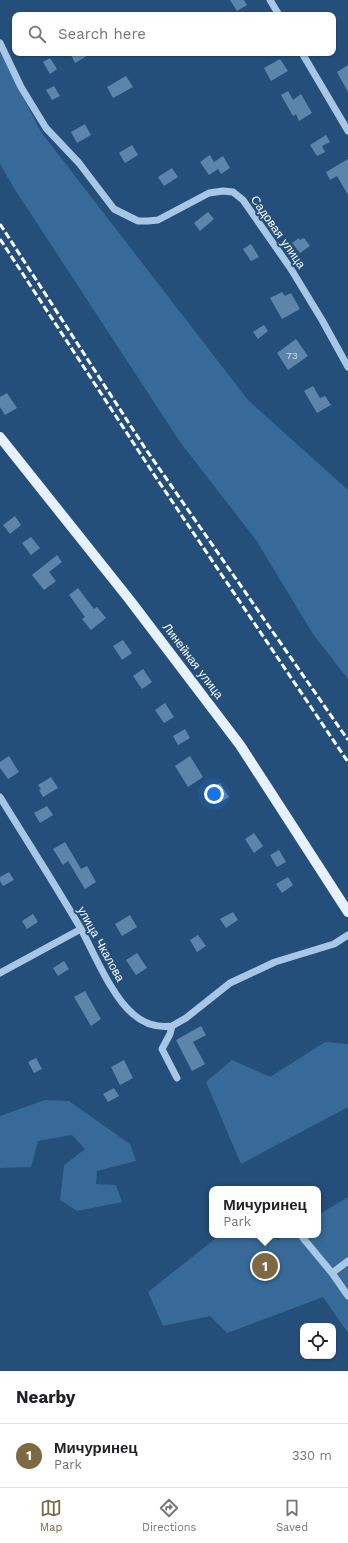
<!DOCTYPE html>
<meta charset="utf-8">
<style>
:root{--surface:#fff;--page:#f6f6f6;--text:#202124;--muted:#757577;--line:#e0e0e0;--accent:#7d6944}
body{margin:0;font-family:"Work Sans",sans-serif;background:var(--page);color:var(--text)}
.controls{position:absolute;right:12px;bottom:12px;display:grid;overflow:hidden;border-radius:8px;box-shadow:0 1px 3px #0004}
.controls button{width:36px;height:36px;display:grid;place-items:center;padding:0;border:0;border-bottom:1px solid var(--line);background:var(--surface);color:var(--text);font:20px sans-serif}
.you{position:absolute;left:214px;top:794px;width:14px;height:14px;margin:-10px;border:3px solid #fff;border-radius:50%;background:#1a73e8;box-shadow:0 0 0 6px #1a73e833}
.badge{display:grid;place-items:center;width:26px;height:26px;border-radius:50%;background:var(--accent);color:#fff;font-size:13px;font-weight:700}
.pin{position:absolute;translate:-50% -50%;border:2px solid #fff;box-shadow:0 1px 4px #0006}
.popup{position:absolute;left:209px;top:1186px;width:112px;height:52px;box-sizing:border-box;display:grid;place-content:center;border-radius:8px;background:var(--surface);filter:drop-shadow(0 1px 3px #0005);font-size:13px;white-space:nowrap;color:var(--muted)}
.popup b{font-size:15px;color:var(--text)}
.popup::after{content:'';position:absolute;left:50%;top:100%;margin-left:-8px;border:8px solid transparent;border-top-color:var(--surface)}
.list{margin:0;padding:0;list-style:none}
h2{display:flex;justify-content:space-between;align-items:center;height:52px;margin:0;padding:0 16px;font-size:17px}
h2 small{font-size:13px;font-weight:400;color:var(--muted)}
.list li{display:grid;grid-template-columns:26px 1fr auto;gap:12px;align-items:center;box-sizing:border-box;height:64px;padding:0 16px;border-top:1px solid var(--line)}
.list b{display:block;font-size:15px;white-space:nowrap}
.list p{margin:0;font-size:13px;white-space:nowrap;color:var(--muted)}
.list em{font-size:13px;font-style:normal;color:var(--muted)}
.icon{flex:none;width:22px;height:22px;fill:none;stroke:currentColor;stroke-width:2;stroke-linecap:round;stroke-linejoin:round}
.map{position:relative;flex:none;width:348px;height:1371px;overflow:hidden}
.search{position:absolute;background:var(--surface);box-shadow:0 1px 3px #0004;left:12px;right:12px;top:12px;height:44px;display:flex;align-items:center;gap:10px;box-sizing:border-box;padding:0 14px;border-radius:8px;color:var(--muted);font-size:15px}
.sheet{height:116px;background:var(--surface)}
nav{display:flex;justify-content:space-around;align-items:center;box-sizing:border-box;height:56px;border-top:1px solid var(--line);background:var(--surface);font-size:11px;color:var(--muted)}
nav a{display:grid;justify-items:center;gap:2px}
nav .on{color:var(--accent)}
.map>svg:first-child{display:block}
.green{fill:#376a98}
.building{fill:#5d85ac}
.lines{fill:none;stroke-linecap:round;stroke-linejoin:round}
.minor{stroke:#a7c7e4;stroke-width:7}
.major{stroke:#e7f1fc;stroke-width:10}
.rail{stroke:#fff;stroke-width:3;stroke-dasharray:7 3;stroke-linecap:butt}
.labels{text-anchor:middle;stroke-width:4;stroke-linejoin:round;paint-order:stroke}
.number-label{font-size:10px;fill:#d6e0ea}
.street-label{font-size:12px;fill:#fff;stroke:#244f7a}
</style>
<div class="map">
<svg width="348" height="1371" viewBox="0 0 348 1371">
<rect width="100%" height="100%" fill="#244f7a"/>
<path class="green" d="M 0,52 L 41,132 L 248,400 L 348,490 L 348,679 L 313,634 L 256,540 L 180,442 L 14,188 L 0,164 Z
M 325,1042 L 348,1044 L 348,1107 L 241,1164 L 206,1082 L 232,1060 L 270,1077 Z
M 45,1100 L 69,1101 L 130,1144 L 136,1161 L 97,1171 L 96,1184 L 116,1185 L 122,1202 L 77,1211 L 60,1200 L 64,1165 L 85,1149 L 72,1135 L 38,1141 L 31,1167 L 0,1168 L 0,1116 Z
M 348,1197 L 348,1333 L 323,1297 L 227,1333 L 210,1316 L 163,1326 L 148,1292 L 220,1235 L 271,1235 L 278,1240 L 285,1235 L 318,1235 L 318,1215 Z"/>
<path class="building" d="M 230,0 L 244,0 L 247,5 L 237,11 Z
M 70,53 L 92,53 L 75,63 Z
M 50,58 L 57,69 L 50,74 L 43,62 Z
M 280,59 L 288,71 L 271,81 L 264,68 Z
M 348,65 L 348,92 L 337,72 Z
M 126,76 L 133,87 L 113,98 L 107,87 Z
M 54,86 L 60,96 L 52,100 L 46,90 Z
M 288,91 L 293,100 L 301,94 L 312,113 L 299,121 L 296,114 L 293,116 L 281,95 Z
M 85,124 L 91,135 L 77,143 L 71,132 Z
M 326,135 L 330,142 L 322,146 L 325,152 L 317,156 L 310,145 Z
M 132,145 L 138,155 L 125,163 L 119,153 Z
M 210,155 L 214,162 L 223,156 L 230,168 L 221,174 L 218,169 L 209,175 L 200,162 Z
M 348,159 L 348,195 L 337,176 L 330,180 L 326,172 Z
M 172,168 L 178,177 L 164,186 L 158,177 Z
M 208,212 L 214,219 L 200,231 L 194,223 Z
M 299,238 L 300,240 L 304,238 L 310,246 L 300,253 L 292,243 Z
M 251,244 L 259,257 L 251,261 L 243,249 Z
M 282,292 L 285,296 L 291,293 L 300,309 L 282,319 L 270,298 Z
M 264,325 L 268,331 L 258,339 L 253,332 Z
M 296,339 L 308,356 L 288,370 L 277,353 Z
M 313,386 L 320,398 L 325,396 L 331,405 L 317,413 L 304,391 Z
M 7,393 L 17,408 L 5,415 L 0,407 L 0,397 Z
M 15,516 L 21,525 L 10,534 L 3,525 Z
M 31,537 L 40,548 L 31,555 L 22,543 Z
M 57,555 L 62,562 L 49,572 L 56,581 L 44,590 L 32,575 Z
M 78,588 L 94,609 L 97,607 L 106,618 L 91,630 L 82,619 L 85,617 L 69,595 Z
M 123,640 L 132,653 L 122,660 L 113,646 Z
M 143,669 L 152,682 L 142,689 L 133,676 Z
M 165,703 L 174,717 L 164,723 L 155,710 Z
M 185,729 L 190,738 L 178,745 L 173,736 Z
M 9,756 L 19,772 L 8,779 L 0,768 L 0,762 Z
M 190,756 L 203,777 L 188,787 L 175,766 Z
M 51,777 L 58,788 L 43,797 L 39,790 L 41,789 L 38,785 Z
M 220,783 L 229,797 L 219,803 L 210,789 Z
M 47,806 L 53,815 L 40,823 L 34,813 Z
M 254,833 L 263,846 L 254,853 L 245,839 Z
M 65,842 L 81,869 L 87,866 L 96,882 L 85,889 L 68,861 L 63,865 L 53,849 Z
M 279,850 L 286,862 L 277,867 L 270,855 Z
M 9,872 L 14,880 L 3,886 L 0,881 L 0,877 Z
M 288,877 L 293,885 L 282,893 L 276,884 Z
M 233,912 L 238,920 L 226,928 L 220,919 Z
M 33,914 L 38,922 L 27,929 L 22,921 Z
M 130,915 L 137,927 L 122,936 L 115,924 Z
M 198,935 L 206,946 L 197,952 L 190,940 Z
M 137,953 L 147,968 L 136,975 L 126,960 Z
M 64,961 L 69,969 L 58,976 L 53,968 Z
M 85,991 L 101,1019 L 91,1026 L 74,997 Z
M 201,1026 L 206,1035 L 193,1042 L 205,1064 L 192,1071 L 176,1040 Z
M 36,1058 L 42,1069 L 34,1073 L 28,1062 Z
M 124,1060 L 133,1078 L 120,1085 L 111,1067 Z
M 114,1088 L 119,1096 L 108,1102 L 103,1094 Z"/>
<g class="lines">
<path class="minor" d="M 270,0 L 279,15
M 0,43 L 21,87 L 46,128 L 79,163 L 114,209 L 138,221 L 148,221 L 158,220 L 209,193 L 223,191 L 233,192 L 243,200 L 291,269 L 322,320 L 348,367
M 302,53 L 348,131
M 0,797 C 27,841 55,884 81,929 C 94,953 112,997 133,1014 C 144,1024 157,1028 172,1026 L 170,1034 L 162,1049 L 177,1078
M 0,973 L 81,929
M 172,1026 L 186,1018 L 230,983 L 275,962 L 334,944 L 348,935
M 303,1238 L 332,1273 L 348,1296
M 332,1273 L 348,1261"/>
<path class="major" d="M 0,437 L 129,599 L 240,745 L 348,912"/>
<path class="rail" d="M 0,224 L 145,448 L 348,740
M 0,239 L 155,476 L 348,762"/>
</g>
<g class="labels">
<g class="number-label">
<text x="292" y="359">73</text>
</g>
<g class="street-label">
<text transform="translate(278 232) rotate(55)" y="4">Садовая улица</text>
<text transform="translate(193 661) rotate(53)" y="4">Линейная улица</text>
<text transform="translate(101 944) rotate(61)" y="4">улица Чкалова</text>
</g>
</g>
</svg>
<div class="controls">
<button><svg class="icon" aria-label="locate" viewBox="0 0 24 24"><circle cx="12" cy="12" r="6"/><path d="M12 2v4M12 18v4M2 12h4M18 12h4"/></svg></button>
</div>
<div class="you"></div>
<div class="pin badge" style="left:265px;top:1266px">1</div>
<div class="popup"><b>Мичуринец</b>Park</div>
<div class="search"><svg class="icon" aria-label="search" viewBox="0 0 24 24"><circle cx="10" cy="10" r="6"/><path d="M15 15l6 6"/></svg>Search here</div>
</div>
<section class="sheet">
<h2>Nearby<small></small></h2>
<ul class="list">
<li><span class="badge">1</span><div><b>Мичуринец</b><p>Park</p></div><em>330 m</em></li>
</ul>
</section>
<nav>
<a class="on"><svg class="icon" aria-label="map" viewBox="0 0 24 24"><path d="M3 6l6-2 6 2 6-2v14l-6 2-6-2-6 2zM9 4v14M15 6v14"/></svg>Map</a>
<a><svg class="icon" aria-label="directions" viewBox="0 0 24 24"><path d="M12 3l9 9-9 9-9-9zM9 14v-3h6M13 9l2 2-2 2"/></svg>Directions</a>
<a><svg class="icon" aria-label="saved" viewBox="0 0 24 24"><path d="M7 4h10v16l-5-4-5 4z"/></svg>Saved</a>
</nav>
